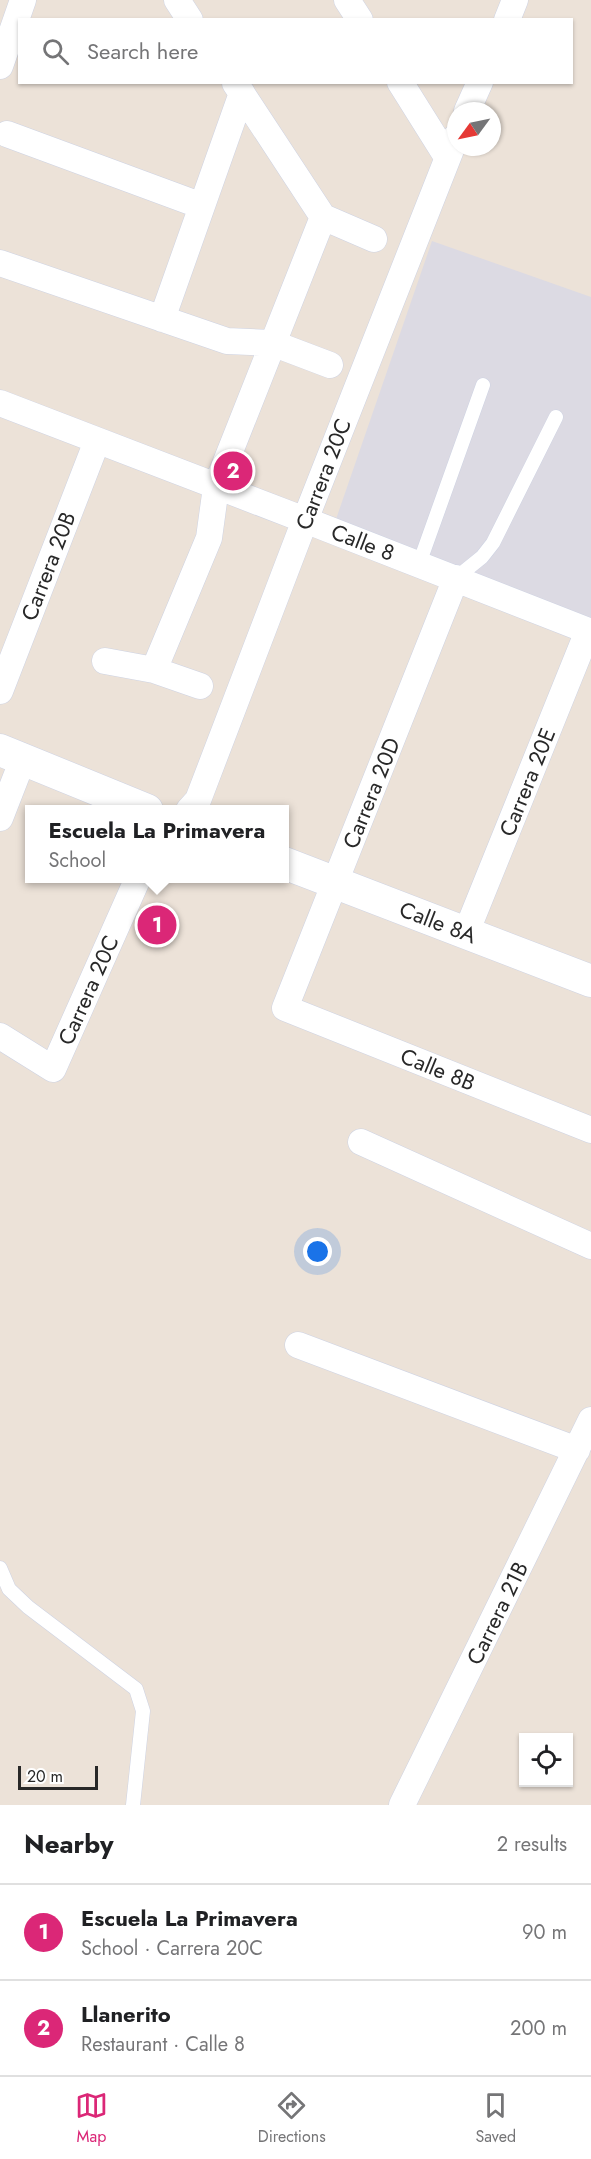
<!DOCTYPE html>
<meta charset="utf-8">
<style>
:root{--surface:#fff;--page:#f6f6f6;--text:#202124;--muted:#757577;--line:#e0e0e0;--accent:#db2777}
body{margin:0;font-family:Jost,sans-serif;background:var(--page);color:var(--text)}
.controls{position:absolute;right:18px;bottom:18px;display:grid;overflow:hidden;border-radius:0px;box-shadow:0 2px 4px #0004}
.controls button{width:54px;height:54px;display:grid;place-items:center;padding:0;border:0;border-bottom:2px solid var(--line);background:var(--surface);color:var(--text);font:30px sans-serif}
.compass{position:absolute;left:447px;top:102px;width:54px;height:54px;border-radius:50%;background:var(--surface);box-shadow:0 2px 4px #0004;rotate:237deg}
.scale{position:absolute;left:18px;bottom:15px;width:80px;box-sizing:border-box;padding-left:6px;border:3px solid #282828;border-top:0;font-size:16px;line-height:21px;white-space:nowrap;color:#282828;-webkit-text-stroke:4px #fff;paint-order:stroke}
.you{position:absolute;left:318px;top:1252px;width:21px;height:21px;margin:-15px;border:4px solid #fff;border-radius:50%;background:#1a73e8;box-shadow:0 0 0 9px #1a73e833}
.badge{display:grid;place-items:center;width:39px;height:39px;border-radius:50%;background:var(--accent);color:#fff;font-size:20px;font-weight:700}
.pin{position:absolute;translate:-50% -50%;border:3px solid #fff;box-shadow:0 2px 6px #0006}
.popup{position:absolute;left:25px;top:805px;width:264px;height:78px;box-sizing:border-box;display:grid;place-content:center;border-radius:0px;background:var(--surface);filter:drop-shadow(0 2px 4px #0005);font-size:20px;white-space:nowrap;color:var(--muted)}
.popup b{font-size:22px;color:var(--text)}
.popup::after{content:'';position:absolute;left:50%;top:100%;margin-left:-12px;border:12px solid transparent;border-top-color:var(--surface)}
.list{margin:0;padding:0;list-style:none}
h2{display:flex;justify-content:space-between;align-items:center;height:78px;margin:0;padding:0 24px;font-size:26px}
h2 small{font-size:20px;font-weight:400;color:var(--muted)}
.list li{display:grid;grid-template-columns:39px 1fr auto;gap:18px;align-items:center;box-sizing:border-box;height:96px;padding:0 24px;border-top:2px solid var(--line)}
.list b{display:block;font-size:22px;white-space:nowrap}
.list p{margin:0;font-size:20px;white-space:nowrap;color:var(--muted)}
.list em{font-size:20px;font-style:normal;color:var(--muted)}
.icon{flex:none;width:33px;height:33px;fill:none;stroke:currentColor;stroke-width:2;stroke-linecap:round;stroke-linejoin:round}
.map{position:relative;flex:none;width:591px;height:1805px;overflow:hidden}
.search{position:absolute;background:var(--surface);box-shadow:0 2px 4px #0004;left:18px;right:18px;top:18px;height:66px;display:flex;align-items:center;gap:15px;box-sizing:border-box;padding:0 21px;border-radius:0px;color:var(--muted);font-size:22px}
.sheet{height:270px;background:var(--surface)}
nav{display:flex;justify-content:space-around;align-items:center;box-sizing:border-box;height:84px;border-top:2px solid var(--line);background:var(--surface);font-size:16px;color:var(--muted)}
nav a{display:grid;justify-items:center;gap:3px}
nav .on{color:var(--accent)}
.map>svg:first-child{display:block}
.industrial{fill:#dcdae3}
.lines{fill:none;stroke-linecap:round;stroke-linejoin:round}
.service-casing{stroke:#ced3e3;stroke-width:15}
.minor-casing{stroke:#ced3e3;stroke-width:27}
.tertiary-casing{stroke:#ced3e3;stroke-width:33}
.service{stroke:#fff;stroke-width:14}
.minor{stroke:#fff;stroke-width:26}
.tertiary{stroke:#fff;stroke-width:32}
.labels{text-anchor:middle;stroke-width:4.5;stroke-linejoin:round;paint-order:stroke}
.street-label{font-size:22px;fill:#282828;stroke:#fff}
</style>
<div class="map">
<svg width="591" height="1805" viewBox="0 0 591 1805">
<rect width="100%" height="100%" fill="#ece2d8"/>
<path class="industrial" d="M 432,241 L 591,297 L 591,622 L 334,525 Z"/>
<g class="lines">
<g class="service-casing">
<path id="service" d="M 419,564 L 483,385
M 456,578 L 482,557 L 493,543 L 556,417
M 0,1568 L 9,1589 L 28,1607 L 136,1689 L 143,1711 L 133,1805"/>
</g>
<g class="minor-casing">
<path id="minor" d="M 177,0 L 190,20
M 347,0 L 360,20
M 507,20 L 515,0
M 0,66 L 23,0
M 400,82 L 447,157
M 235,83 L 323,217 L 374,239
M 467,111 L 480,82
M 7,134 L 202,206
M 0,263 L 227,341 L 272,343 L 330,365
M 162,319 L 242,93
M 0,403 L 305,520 L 591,632
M 456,578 L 285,1008 L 591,1130
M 105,661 L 154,670 L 200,686
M 154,670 L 209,538 L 216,487 L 323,217
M 0,691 L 97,441
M 189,810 L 198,800 L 305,520 L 456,137
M 0,818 L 23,759
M 466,933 L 588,631
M 0,1036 L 53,1069 L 138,878
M 361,1142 L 591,1246
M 298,1345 L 577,1450
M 402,1805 L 591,1420"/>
</g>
<g class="tertiary-casing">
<path id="tertiary" d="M 0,750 L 147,810
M 284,863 L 591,981"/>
</g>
<use href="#service" class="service"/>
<use href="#minor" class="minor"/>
<use href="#tertiary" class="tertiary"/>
</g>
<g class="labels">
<g class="street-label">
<text transform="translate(323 474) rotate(-69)" y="8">Carrera 20C</text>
<text transform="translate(363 542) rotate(21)" y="8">Calle 8</text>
<text transform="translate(48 566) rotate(-69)" y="8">Carrera 20B</text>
<text transform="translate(527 782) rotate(-68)" y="8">Carrera 20E</text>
<text transform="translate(371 793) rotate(-68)" y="8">Carrera 20D</text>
<text transform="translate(438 922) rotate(21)" y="8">Calle 8A</text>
<text transform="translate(88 990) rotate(-66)" y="8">Carrera 20C</text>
<text transform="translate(438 1069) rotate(22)" y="8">Calle 8B</text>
<text transform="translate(497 1613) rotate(-64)" y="8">Carrera 21B</text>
</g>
</g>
</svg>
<div class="controls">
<button><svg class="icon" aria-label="locate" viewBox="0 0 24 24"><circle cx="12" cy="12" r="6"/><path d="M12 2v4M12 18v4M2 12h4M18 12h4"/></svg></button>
</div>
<svg class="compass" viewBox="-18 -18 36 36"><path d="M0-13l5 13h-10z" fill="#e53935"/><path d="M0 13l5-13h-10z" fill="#757577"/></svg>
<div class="scale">20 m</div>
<div class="you"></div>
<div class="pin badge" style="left:157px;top:925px">1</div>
<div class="popup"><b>Escuela La Primavera</b>School</div>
<div class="pin badge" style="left:233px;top:471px">2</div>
<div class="search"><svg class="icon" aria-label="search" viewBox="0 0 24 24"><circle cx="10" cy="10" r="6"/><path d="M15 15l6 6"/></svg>Search here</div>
</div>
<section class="sheet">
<h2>Nearby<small>2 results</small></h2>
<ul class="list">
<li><span class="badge">1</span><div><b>Escuela La Primavera</b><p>School · Carrera 20C</p></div><em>90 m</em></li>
<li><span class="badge">2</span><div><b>Llanerito</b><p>Restaurant · Calle 8</p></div><em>200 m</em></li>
</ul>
</section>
<nav>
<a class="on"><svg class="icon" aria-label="map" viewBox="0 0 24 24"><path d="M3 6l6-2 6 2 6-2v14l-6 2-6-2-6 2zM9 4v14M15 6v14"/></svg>Map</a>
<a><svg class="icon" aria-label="directions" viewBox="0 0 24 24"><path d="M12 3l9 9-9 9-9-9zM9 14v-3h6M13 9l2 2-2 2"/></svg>Directions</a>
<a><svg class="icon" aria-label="saved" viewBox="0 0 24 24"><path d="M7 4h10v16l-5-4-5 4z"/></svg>Saved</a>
</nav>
